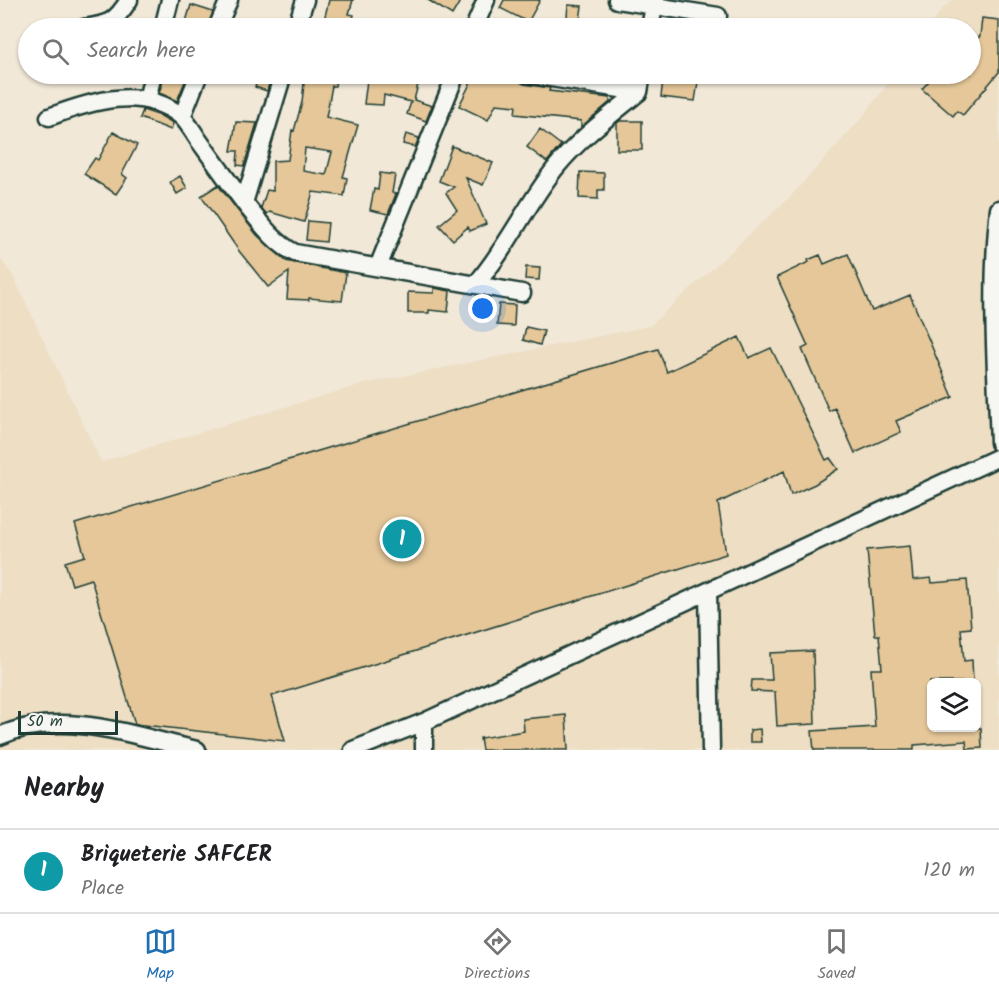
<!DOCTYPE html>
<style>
:root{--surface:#fff;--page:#f2f2f2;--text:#202124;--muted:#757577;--line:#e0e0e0;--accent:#1f6fb2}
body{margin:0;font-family:Kalam,sans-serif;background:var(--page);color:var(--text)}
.controls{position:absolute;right:18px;bottom:18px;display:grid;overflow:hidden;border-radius:9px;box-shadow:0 2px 4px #0004}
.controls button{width:54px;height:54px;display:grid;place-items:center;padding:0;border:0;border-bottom:2px solid var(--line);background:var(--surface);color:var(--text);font:30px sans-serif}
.scale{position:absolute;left:18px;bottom:15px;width:100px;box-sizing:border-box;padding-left:6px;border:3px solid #1f3d34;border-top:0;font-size:16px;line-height:21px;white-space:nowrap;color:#1f3d34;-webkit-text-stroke:4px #f6f6f2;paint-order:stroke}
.you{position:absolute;left:483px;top:309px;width:21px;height:21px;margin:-15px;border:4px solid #fff;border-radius:50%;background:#1a73e8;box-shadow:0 0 0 9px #1a73e833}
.badge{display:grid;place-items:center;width:39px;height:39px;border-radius:50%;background:var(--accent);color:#fff;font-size:20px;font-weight:700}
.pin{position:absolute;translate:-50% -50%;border:3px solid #fff;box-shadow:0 2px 6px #0006}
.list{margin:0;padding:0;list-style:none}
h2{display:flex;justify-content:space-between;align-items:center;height:78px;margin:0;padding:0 24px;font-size:26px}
h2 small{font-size:20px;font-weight:400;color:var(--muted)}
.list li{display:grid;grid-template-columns:39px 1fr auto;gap:18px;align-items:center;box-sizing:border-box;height:84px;padding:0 24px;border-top:2px solid var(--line)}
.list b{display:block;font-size:22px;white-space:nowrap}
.list p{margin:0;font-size:20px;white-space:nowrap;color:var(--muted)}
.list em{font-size:20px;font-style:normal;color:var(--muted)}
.icon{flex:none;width:33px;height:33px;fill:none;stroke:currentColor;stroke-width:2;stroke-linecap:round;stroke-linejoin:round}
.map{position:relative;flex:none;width:999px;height:750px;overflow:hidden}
.search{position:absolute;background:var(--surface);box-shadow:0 2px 4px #0004;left:18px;right:18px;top:18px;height:66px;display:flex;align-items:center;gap:15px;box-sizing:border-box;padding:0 21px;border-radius:33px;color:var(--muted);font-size:22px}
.sheet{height:162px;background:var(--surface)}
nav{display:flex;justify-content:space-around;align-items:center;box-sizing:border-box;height:84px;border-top:2px solid var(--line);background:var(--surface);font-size:16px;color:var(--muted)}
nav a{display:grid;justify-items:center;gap:3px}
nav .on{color:var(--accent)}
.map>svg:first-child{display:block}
.built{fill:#eddec4;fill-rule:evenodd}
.building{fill:#e5c799;stroke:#1f3d34;stroke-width:1.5;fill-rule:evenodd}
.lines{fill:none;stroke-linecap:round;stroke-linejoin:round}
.minor-casing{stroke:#1f3d34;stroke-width:21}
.minor{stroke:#f6f6f2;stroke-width:16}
</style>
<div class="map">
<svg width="999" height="750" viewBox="0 0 999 750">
<rect width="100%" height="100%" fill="#f1e8d7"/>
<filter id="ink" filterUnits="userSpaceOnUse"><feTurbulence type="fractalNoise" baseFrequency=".0167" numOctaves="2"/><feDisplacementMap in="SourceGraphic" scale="12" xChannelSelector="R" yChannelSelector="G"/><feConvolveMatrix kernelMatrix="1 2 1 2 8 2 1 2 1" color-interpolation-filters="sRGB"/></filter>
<g filter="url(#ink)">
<path class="built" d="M 953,0 L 999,0 L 999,750 L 0,750 L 0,258 L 13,276 L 101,462 L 360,385 L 650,326 L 790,197 L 861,119 L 895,74 L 970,74 L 970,28 L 928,28 L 943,8 ZM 932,682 L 976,682 L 976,728 L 932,728 Z"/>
<path class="building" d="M 329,0 L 353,0 L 349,14 L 354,15 L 351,28 L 322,28 Z
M 428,0 L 461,0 L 452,15 Z
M 504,0 L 540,0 L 528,22 L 500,8 Z
M 191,5 L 213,12 L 207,28 L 184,28 Z
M 568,5 L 582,6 L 579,28 L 566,28 Z
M 982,18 L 999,20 L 999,72 L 963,115 L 957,111 L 953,116 L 922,89 L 935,74 L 970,74 L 970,47 L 980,36 Z
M 165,74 L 186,79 L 177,101 L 159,93 Z
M 260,74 L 272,74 L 267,91 L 255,87 Z
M 305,74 L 337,74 L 335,86 L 332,86 L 326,117 L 358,125 L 343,177 L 347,178 L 344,196 L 313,192 L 304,222 L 270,212 L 267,214 L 261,208 L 267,190 L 273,191 L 273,161 L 288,160 L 292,130 L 294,131 L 302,102 ZM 305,148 L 332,152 L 326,175 L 303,171 Z
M 405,74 L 420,77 L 414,100 L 432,106 L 426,121 L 407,114 L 411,102 L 384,95 L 383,105 L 364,104 L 367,80 L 377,81 L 378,76 L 404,78 Z
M 475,74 L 503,74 L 501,79 L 518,80 L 524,84 L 550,88 L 549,91 L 610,98 L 610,102 L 581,127 L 581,121 L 515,114 L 516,106 L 496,104 L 488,120 L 459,106 Z
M 663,79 L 698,82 L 695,101 L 661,97 Z
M 143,110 L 161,116 L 173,123 L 171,130 L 140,118 Z
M 620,121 L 642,121 L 642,150 L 617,150 L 617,123 Z
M 236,122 L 257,123 L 244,166 L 237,165 L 238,151 L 231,151 Z
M 540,129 L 561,145 L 547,162 L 527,147 Z
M 113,132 L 137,145 L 122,174 L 127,178 L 116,194 L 84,174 L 95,158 L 98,160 Z
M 406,134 L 419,138 L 415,147 L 403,144 Z
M 452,146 L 493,163 L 483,185 L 466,178 L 486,224 L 470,231 L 468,227 L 453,240 L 439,225 L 457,210 L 446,193 L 454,187 L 439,181 Z
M 580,172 L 604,173 L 604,190 L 598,190 L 598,199 L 579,198 Z
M 380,173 L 395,175 L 392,193 L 396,194 L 388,214 L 370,210 L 374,189 L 378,190 Z
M 180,176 L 187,188 L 177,194 L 170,182 Z
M 218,185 L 257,235 L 286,261 L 346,273 L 342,301 L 309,298 L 309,300 L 287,299 L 289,272 L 268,287 L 239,251 L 201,196 Z
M 308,221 L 328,223 L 326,242 L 306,240 Z
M 848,254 L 872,311 L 910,295 L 953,397 L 896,421 L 901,432 L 855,453 L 835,408 L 829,411 L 802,349 L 808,346 L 777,277 L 809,262 L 808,260 L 820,255 L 824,264 Z
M 526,267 L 540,268 L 539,280 L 525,279 Z
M 434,288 L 450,291 L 448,312 L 429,310 L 429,313 L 408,313 L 408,292 L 434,293 Z
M 499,304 L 515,305 L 514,326 L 497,325 Z
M 526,327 L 544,331 L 540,345 L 523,340 Z
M 739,337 L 749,358 L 771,348 L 826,460 L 830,458 L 838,469 L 815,484 L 791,495 L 784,471 L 718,503 L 726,554 L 272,696 L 285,741 L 135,724 L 91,579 L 72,585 L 65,562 L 85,556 L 75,524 L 658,349 L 667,372 Z
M 910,546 L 913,580 L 931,578 L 932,583 L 967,580 L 971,628 L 961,629 L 964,661 L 972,660 L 973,682 L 930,682 L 932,728 L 981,728 L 982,748 L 967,749 L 966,741 L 914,745 L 914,750 L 814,750 L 812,731 L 875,727 L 871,669 L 882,669 L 879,635 L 875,635 L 867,550 Z
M 813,651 L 815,724 L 777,726 L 775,692 L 751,691 L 752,680 L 772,680 L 770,653 Z
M 566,715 L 568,750 L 482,750 L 480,738 L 524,731 L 523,719 Z
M 760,729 L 761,742 L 750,742 L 750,730 Z"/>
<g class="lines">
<g class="minor-casing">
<path id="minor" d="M 617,0 L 718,16
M 84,28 C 110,24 115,22 129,0
M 163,28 L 170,0
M 217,28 L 229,0
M 296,28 L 305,0
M 474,28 L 486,0
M 650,28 L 654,6
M 526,74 L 639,92
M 147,100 L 153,74
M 49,117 C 91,101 142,85 181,116 C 188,122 194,134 200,142 C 216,164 232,187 249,209 C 263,226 275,243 295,253 L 522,293
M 182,117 L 199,74
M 244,203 L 283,74
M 999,209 C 990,287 996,365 999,443
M 378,267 L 456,74
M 476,284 C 508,247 527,203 557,166 C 580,138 611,115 639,92 L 642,74
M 708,591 L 711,750
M 424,722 L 424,750
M 0,736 C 62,708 134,736 197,750
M 353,750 L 424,722 L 999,457"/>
</g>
<use href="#minor" class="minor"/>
</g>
</g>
</svg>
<div class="controls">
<button><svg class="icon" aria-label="layers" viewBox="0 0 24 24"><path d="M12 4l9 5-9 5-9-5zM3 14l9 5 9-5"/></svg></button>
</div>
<div class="scale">50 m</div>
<div class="you"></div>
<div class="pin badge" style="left:402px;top:539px;background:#0f9aa8">1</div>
<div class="search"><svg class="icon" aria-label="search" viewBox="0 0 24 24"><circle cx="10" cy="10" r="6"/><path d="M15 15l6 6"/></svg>Search here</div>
</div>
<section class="sheet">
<h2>Nearby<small></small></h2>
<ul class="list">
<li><span class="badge" style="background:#0f9aa8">1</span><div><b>Briqueterie SAFCER</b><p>Place</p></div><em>120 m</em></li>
</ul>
</section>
<nav>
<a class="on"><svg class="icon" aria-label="map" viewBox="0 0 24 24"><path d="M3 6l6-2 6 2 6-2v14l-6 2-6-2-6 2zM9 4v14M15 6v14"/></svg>Map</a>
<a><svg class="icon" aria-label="directions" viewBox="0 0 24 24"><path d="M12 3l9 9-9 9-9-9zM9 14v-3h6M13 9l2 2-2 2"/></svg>Directions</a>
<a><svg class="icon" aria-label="saved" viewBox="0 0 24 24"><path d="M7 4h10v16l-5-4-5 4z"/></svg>Saved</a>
</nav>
